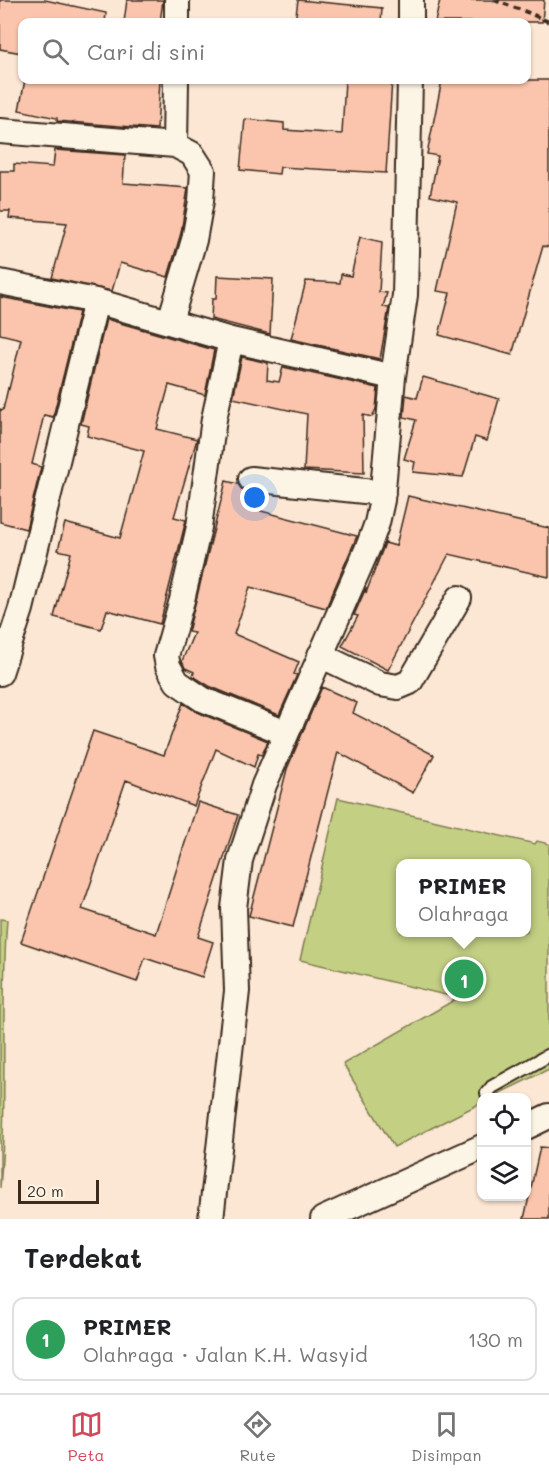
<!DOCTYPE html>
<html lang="id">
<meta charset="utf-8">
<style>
:root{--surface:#fff;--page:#f6f6f6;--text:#202124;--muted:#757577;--line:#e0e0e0;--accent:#d1495b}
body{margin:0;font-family:Mali,sans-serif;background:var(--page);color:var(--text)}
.controls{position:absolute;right:18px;bottom:18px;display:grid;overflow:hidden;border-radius:12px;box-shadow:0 2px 4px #0004}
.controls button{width:54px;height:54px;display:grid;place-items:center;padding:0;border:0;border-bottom:2px solid var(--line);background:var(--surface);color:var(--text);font:30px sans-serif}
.scale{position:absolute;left:18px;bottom:15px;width:81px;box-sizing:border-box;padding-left:6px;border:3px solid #3b2a1e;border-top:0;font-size:16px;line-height:21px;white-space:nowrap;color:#3b2a1e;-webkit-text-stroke:4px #fcf5e5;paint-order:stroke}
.you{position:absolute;left:255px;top:498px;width:21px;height:21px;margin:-15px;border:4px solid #fff;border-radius:50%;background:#1a73e8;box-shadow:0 0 0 9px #1a73e833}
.badge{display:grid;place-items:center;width:39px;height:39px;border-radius:50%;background:var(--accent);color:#fff;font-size:20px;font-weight:700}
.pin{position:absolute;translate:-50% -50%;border:3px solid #fff;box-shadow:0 2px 6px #0006}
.popup{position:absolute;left:396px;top:859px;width:135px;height:78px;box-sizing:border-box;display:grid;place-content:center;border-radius:12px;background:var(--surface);filter:drop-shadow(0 2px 4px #0005);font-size:20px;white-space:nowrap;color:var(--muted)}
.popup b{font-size:22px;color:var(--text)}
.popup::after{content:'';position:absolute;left:50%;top:100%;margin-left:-12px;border:12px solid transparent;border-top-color:var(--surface)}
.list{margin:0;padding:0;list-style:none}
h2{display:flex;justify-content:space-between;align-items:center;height:78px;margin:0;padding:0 24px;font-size:26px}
h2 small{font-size:20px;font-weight:400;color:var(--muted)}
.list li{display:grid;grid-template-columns:39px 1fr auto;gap:18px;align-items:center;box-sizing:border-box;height:84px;margin:0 12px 12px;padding:0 12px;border:2px solid var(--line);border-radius:12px}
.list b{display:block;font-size:22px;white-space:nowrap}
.list p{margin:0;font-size:20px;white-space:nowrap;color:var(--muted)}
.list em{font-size:20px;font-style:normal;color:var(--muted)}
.icon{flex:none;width:33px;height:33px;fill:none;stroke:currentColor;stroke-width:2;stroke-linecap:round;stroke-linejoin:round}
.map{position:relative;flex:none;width:549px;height:1219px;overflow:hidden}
.search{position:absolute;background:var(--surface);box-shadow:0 2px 4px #0004;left:18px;right:18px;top:18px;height:66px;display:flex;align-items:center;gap:15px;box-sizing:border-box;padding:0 21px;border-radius:12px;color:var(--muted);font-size:22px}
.sheet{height:174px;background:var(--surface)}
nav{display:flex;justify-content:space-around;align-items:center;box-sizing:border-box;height:84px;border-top:2px solid var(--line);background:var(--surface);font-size:16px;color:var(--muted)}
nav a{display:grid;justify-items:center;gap:3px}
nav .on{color:var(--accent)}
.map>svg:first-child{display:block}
.green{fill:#c3d084;stroke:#7f7d51;stroke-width:1.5;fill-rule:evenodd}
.building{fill:#fbc5ad;stroke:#3b2a1e;stroke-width:1.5}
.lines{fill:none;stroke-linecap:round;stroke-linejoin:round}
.service-casing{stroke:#3b2a1e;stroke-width:16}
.minor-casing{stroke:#3b2a1e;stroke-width:28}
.path{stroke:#3b2a1e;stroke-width:4;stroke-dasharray:6 4.5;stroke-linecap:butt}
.service{stroke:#fcf5e5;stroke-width:12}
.minor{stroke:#fcf5e5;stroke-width:24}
</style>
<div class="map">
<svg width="549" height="1219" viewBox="0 0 549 1219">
<rect width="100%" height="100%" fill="#fce7d4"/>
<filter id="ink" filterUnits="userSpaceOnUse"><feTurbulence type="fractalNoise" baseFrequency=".0167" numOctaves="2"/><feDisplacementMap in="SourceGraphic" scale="12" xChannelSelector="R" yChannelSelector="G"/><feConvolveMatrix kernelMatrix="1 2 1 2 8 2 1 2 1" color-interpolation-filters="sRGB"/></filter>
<g filter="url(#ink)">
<path class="green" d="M 338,798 L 535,844 L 537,841 L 549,844 L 549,1069 L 492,1097 L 482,1098 L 481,1103 L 394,1147 L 343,1064 L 458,998 L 300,960 ZM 401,864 L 527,864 L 527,932 L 401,932 Z
M 0,919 L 7,920 C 0,1009 8,1099 0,1188 Z"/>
<path class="building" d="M 0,0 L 45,0 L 106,13 L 105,22 L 22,22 L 22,53 L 0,49 Z
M 127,0 L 163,0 L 160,22 L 124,22 Z
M 298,0 L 382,8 L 381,22 L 295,22 Z
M 440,0 L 544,0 L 542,22 L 435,22 Z
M 25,80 L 160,80 L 157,129 L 57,121 L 57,118 L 19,110 Z
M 345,80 L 392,80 L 386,173 L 280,167 L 279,174 L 240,170 L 245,119 L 284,123 L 284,130 L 342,134 Z
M 442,80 L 549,80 L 549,247 L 543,246 L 512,355 L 439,335 L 450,293 L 437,291 L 457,202 L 430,196 L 438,156 L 427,154 Z
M 55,150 L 125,155 L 123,183 L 188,188 L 181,233 L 168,277 L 120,263 L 112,291 L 52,278 L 67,223 L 9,218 L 10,211 L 0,211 L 0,171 L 14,171 L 14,164 L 53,167 Z
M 360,237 L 382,242 L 379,292 L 387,293 L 383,307 L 389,308 L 380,359 L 291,339 L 306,281 L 340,283 L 341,274 L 351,276 Z
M 217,276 L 273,279 L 270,334 L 211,319 L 212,299 L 216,299 Z
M 0,297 L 79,312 L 53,417 L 44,415 L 32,464 L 41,467 L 26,529 L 0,522 L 0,409 L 3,410 L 8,388 L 9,389 L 21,339 L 0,334 Z
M 106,319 L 214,350 L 205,395 L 169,385 L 157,429 L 197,439 L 174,517 L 186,520 L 160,624 L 107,610 L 101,629 L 54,617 L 71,553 L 58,550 L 65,523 L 120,538 L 144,451 L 87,436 L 89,426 L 81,424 Z
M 242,357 L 268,363 L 267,380 L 279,382 L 283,367 L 378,388 L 376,409 L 372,417 L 363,415 L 364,473 L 304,470 L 307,414 L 233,398 Z
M 423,377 L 499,399 L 487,441 L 475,437 L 463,477 L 413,472 L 415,462 L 404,459 L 416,420 L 404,417 L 406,395 L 417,398 Z
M 226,481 L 238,484 L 242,490 L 249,493 L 266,495 L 261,511 L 357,536 L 326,608 L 250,587 L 234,634 L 299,662 L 294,674 L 297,675 L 279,715 L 209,686 L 193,676 L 194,672 L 185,668 L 182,661 L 194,633 L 188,632 Z
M 408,496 L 549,528 L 549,577 L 449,554 L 388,670 L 342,646 L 358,616 L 354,615 L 366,588 L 366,593 L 385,543 L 396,546 Z
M 322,687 L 357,703 L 353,713 L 434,755 L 413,793 L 338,752 L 293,927 L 249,916 L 287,769 Z
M 183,703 L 197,712 L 268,741 L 262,755 L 258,754 L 254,767 L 216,749 L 194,806 L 126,780 L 82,909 L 156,934 L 198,802 L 238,815 L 198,937 L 213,942 L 202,977 L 145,958 L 137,982 L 21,942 L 93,731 L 164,755 Z
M 540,1147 L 549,1148 L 549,1219 L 524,1219 Z"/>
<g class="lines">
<g class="service-casing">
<path id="service" d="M 489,1098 L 487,1093 L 492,1087 L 549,1055"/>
</g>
<g class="minor-casing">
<path id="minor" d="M 177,22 L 177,0
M 411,22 L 411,0
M 0,131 L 175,145 L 192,154 L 203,171 L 201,201 L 194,240 L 170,321
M 175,145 L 176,80
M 0,282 L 96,301
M 231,340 L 214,419 L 199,527 L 182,600 L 166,656 L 168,666 L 177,682 L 202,699 L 286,733
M 251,479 L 383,493
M 320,655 L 380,684 L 398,687 L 410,682 L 459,598
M 0,673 L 21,609 L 96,301 L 231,340 L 393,377
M 526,1127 L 549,1116
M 211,1219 L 237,991 L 234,908 L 240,860 L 264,785 L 369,545 L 377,523 L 382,500 L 393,377 L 405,295 L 410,80
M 323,1219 L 482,1147"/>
</g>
<path class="path" d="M 494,0 L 529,13 L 549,22"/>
<use href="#service" class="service"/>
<use href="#minor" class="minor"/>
</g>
</g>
</svg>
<div class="controls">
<button><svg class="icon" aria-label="locate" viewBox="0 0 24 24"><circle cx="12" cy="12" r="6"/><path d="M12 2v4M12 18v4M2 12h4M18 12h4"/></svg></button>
<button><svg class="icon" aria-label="layers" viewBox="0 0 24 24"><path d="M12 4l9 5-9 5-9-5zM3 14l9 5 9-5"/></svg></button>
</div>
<div class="scale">20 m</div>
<div class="you"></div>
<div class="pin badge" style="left:464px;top:979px;background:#2e9e5b">1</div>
<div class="popup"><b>PRIMER</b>Olahraga</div>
<div class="search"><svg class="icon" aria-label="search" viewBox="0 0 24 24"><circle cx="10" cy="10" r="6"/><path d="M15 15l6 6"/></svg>Cari di sini</div>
</div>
<section class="sheet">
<h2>Terdekat<small></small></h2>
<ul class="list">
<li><span class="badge" style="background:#2e9e5b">1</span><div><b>PRIMER</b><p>Olahraga · Jalan K.H. Wasyid</p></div><em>130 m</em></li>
</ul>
</section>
<nav>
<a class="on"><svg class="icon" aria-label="map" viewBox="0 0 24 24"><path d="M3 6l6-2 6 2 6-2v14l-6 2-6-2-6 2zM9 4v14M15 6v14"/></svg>Peta</a>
<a><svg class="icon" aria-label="directions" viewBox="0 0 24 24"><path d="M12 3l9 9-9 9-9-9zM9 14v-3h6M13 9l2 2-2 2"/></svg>Rute</a>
<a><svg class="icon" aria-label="saved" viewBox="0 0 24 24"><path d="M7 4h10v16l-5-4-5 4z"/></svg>Disimpan</a>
</nav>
